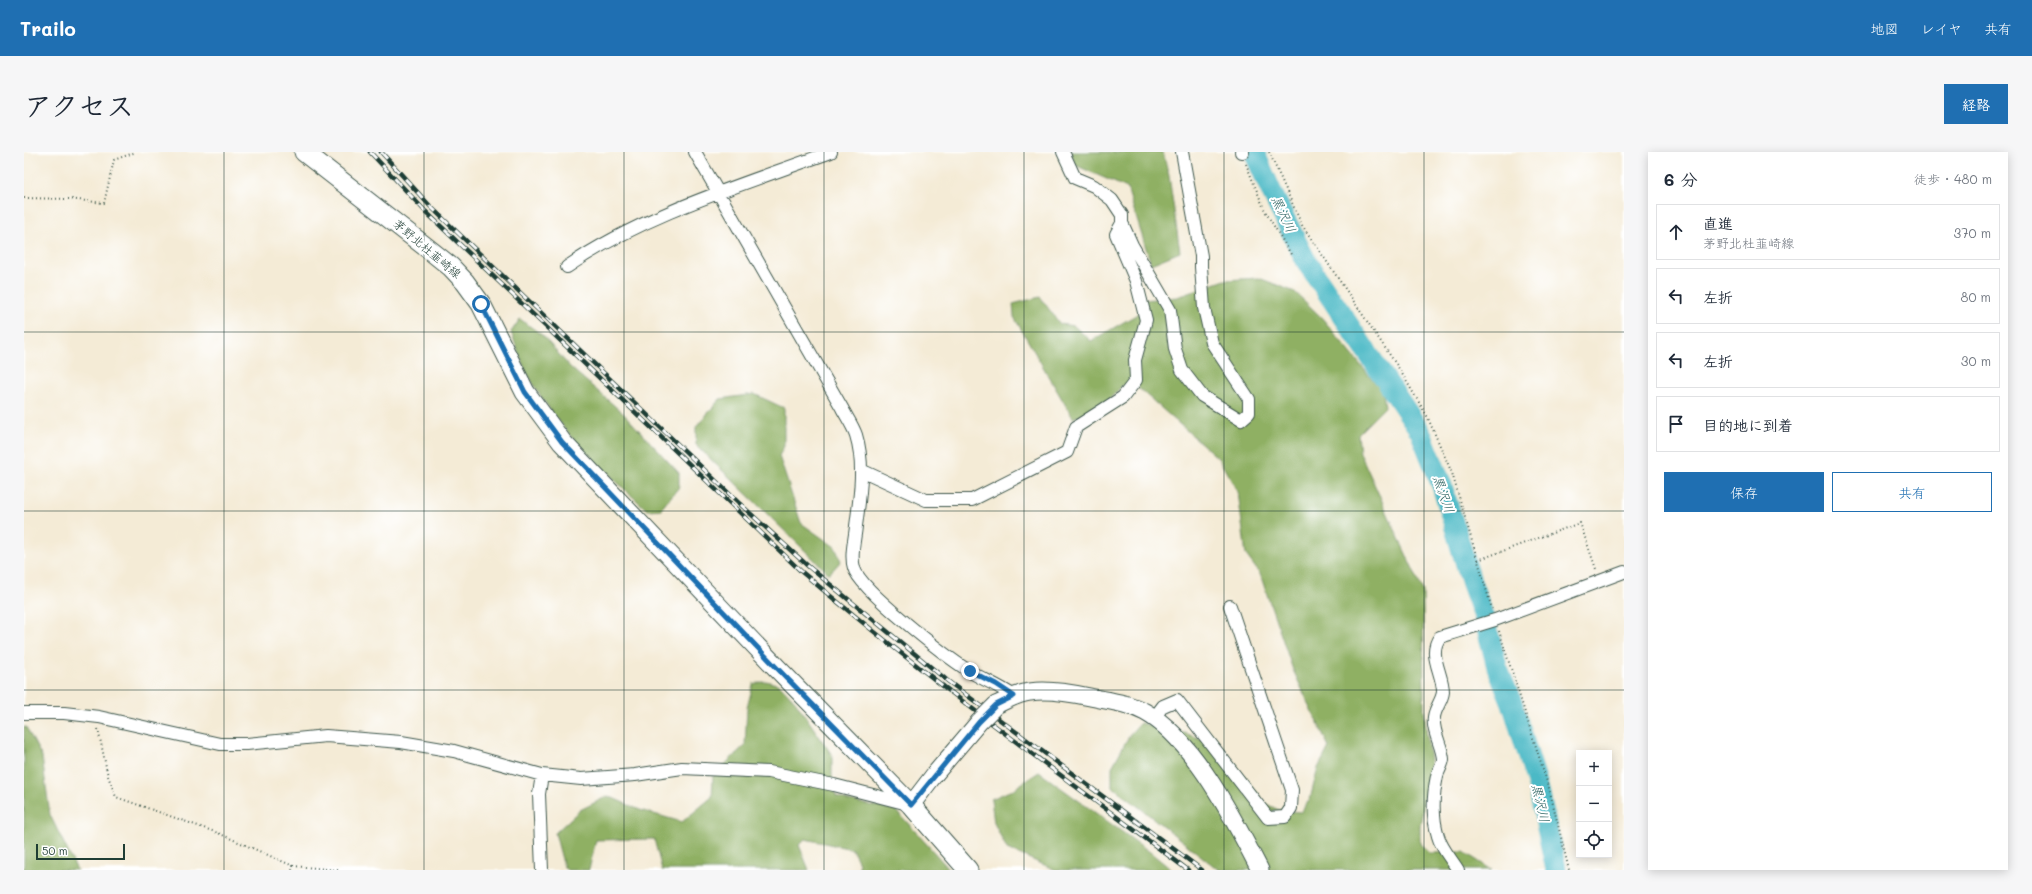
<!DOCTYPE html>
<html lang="ja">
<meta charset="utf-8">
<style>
:root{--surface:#fff;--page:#f6f6f7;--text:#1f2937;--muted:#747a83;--line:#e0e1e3;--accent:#1f6fb2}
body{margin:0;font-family:Mali,"Klee One",sans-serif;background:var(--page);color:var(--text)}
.controls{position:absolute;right:12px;bottom:12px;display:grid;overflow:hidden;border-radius:0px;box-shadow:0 2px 10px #0003}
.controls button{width:36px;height:36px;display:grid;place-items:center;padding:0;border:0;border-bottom:1px solid var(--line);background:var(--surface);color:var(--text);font:20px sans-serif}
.scale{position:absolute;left:12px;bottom:10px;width:89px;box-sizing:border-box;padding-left:4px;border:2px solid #1f3d34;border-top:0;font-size:11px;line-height:14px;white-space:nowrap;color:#1f3d34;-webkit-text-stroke:3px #fff;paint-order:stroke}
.stop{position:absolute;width:12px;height:12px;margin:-9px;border:3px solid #1f6fb2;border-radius:50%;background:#fff}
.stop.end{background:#1f6fb2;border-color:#fff;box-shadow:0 1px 4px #0008}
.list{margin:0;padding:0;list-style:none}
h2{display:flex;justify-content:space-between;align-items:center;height:52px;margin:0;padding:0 16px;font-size:17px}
h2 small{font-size:13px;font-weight:400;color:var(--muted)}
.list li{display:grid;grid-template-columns:26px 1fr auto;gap:12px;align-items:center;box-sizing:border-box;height:56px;margin:0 8px 8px;padding:0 8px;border:1px solid var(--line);border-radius:0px}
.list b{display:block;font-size:15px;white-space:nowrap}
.list p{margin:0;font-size:13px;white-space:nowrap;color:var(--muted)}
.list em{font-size:13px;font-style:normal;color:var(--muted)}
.actions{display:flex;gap:8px;padding:12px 16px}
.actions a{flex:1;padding:9px 0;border:1px solid var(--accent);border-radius:0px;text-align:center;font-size:14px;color:var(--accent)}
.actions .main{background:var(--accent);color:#fff}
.icon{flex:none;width:22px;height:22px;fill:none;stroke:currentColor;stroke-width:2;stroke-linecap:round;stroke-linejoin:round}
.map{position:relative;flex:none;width:1600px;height:718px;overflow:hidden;border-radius:0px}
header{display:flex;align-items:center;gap:24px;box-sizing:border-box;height:56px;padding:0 20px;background:var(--accent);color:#fff}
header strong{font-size:19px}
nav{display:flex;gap:22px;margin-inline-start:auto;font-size:14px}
.intro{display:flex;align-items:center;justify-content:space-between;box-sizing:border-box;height:96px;padding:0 24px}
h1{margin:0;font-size:28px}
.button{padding:10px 18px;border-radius:0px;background:var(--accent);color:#fff;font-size:14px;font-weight:700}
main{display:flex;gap:24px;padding:0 24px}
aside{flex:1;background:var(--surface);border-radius:0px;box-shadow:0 2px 10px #0003}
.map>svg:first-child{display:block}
.forest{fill:#8fb063;stroke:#57764c}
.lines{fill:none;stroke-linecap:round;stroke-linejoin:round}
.river{stroke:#4cb9c6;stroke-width:21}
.street-casing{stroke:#3f574c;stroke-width:14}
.secondary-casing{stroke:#3f574c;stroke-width:19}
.primary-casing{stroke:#3f574c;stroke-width:21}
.path{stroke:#3f574c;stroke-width:2;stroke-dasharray:1 3;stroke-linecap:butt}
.street{stroke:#fff;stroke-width:12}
.secondary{stroke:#fff;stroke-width:17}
.primary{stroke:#fff;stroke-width:19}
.rail-casing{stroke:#1f3d34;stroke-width:4.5}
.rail{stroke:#fff;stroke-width:3;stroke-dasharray:9;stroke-linecap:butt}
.secondary-bridge-casing{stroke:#3f574c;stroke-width:19;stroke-linecap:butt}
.secondary-bridge{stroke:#fff;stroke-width:17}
.route{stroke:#1f6fb2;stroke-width:5}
.grid{fill:none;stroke:#1f3d34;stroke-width:1;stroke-opacity:0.55}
.labels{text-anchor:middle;stroke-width:4;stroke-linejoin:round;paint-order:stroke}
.street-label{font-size:12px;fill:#1f3d34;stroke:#fff}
.water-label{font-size:13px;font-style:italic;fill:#2c6260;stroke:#fff}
</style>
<header>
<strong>Trailo</strong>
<nav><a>地図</a><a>レイヤ</a><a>共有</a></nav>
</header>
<div class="intro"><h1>アクセス</h1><a class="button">経路</a></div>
<main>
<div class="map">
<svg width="1600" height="718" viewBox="0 0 1600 718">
<rect width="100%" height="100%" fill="#fff"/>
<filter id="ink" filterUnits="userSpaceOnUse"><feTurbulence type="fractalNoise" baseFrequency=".025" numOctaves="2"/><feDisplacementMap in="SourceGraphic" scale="8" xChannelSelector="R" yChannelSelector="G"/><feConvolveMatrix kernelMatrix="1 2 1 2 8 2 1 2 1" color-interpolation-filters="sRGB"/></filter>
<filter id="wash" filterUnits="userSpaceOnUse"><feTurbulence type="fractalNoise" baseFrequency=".012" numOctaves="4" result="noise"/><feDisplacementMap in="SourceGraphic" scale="16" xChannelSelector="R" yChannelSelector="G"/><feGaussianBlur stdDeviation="0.9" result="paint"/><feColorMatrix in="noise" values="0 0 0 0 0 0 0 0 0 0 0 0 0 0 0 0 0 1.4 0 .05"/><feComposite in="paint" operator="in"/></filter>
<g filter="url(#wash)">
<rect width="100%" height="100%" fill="#f4ebd6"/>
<path class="forest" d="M 1047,0 L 1139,0 L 1145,24 L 1156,100 L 1127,112 L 1103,36 L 1051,13 Z
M 1235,126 L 1271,140 L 1298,166 L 1359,240 L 1361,255 L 1334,282 L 1336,301 L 1399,439 L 1400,558 L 1407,617 L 1396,673 L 1396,692 L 1406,701 L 1440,700 L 1468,718 L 1195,718 L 1088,634 L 1088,615 L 1106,582 L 1116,571 L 1157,580 L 1190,591 L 1221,625 L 1242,652 L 1255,658 L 1277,660 L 1286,647 L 1294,616 L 1305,595 L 1269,518 L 1236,422 L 1222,403 L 1214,340 L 1194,306 L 1111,233 L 1099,233 L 1076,257 L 1049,266 L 990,165 L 989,152 L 1016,145 L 1036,172 L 1050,174 L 1067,189 L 1117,160 L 1119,148 L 1153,145 L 1201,128 Z
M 496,167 L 518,183 L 546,215 L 600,262 L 655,321 L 655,335 L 637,357 L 623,358 C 581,319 535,279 507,228 C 498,214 493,196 487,180 Z
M 730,242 L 760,256 L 760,294 L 755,304 L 777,371 L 811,395 L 817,409 L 805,422 L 672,293 L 672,275 L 696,247 Z
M 742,529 L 756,533 L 771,549 L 808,603 L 808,624 L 812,644 L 825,649 L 872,658 L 926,718 L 835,718 L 835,711 L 828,697 L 781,687 L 775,693 L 785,718 L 638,718 L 630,687 L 572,688 L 565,718 L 543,718 L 540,715 L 531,681 L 556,658 L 584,644 L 616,658 L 658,670 L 688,645 L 689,624 L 721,593 L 723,556 L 729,532 Z
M 0,575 L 2,575 L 18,605 L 26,663 L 53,718 L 0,718 Z
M 1015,620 L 1126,700 L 1148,718 L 1032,718 L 983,697 L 970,671 L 967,647 L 988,638 Z"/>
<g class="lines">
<path class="river" d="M 1230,0 L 1249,43 L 1282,109 L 1396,279 L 1418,334 L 1448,432 L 1460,465 L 1473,515 L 1488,551 L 1514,634 L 1532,718"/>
</g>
</g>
<g filter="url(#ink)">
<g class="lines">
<g class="street-casing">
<path id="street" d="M 671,0 L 818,256 C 822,264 829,274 832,283 C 841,312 836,344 832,374 C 831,387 826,403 830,416 C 836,438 923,505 945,519 C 960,528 974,533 990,544
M 1039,0 L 1051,26 L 1070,34 L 1088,48 L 1098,63 L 1098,71 L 1108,93 L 1146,158 L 1151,197 L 1158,218 L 1178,244 L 1217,268 L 1225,261 L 1225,247 L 1188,191 L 1180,156 L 1177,115 L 1177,104 L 1158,0
M 1217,0 L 1219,0
M 543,115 C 619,62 721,32 807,0
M 837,318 L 902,348 L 948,348 L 1043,300 L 1052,275 L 1099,245 L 1112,228 L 1111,208 L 1122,168 L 1112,129 L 1092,82 L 1098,71
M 0,561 L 40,561 L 75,565 L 196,592 L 223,592 L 302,584 L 377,590 L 430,599 L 518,623 L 557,627 L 611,623 L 658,616 L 745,620 L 810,633 L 884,652
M 1130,566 L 1139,554 L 1153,548 L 1244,666 L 1261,665 L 1267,656 L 1268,638 L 1206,454
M 518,623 L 515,642 L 518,718
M 1434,718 C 1428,708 1417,696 1414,684 C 1408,665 1409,643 1413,624 C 1414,619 1419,612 1419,607 C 1418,593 1408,580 1410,565 C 1411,556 1418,549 1419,540 C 1419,521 1403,502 1416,485 L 1471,468 L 1600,420"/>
</g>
<g class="secondary-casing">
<path id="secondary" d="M 972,553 C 983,548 994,541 1006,540 C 1025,537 1047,541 1066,545 C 1085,549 1104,551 1121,560 C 1169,586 1212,671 1236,718
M 887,653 L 910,623"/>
</g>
<g class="primary-casing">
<path id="primary" d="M 280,0 L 402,95 L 427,115 L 441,130 L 457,152 L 501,240 L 538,290 L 752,515 L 887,653 L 944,718"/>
</g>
<path class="path" d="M 1245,0 L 1278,73 L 1374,215 L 1403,264 L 1428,321 L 1468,457
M 1222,12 L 1241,59 L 1268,104
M 0,46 L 45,47 L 80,51 L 90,8 L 112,0
M 1454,408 L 1556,371 L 1572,417
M 1475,479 L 1525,636 L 1545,718
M 74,577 L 84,624 L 92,645 L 194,681 L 269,714 L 268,718
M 269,714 L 314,718"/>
<use href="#street" class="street"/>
<use href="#secondary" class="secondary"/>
<use href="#primary" class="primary"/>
<g class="rail-casing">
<path id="rail" d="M 346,0 L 401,59 L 779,421 C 903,526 1034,621 1164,718
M 357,0 L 406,54 L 716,352 L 785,415 L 925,530 L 1178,718"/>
</g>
<use href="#rail" class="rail"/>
<g class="secondary-bridge-casing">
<path id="secondary-bridge" d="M 910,623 L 955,570 L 972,553"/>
</g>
<use href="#secondary-bridge" class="secondary-bridge"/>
</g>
</g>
<g class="lines" filter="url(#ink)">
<path class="route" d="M 457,152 L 501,240 L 538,290 L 752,515 L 887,653 L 955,570 L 972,553 L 990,544 L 972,532 L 946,519"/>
</g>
<path class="grid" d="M 200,0 L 200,718M 400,0 L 400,718M 600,0 L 600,718M 800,0 L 800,718M 1000,0 L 1000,718M 1200,0 L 1200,718M 1400,0 L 1400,718M 0,180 L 1600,180M 0,359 L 1600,359M 0,538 L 1600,538"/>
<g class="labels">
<g class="street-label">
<text transform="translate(403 97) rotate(40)" y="4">茅野北杜韮崎線</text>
</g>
<g class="water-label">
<text transform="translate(1260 62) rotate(65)" y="5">黒沢川</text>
<text transform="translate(1420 342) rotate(71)" y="5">黒沢川</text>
<text transform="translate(1517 651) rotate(77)" y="5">黒沢川</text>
</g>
</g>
</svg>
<div class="controls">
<button>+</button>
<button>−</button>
<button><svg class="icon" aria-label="locate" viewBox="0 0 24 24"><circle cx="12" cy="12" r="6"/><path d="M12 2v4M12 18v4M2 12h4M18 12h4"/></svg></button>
</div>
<div class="scale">50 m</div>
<div class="stop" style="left:457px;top:152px"></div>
<div class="stop end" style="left:946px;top:519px"></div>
</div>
<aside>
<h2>6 分<small>徒歩 · 480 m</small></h2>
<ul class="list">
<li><svg class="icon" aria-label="ahead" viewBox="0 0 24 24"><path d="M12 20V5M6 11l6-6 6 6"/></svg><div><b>直進</b><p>茅野北杜韮崎線</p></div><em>370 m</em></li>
<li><svg class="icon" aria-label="left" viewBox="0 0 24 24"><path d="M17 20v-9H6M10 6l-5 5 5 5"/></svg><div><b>左折</b></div><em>80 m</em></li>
<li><svg class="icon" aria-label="left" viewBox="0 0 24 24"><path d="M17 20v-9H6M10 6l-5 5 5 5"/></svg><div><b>左折</b></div><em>30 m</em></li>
<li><svg class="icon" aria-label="arrive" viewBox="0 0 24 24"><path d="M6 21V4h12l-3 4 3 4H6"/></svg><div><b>目的地に到着</b></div></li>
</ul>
<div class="actions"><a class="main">保存</a><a>共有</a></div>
</aside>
</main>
